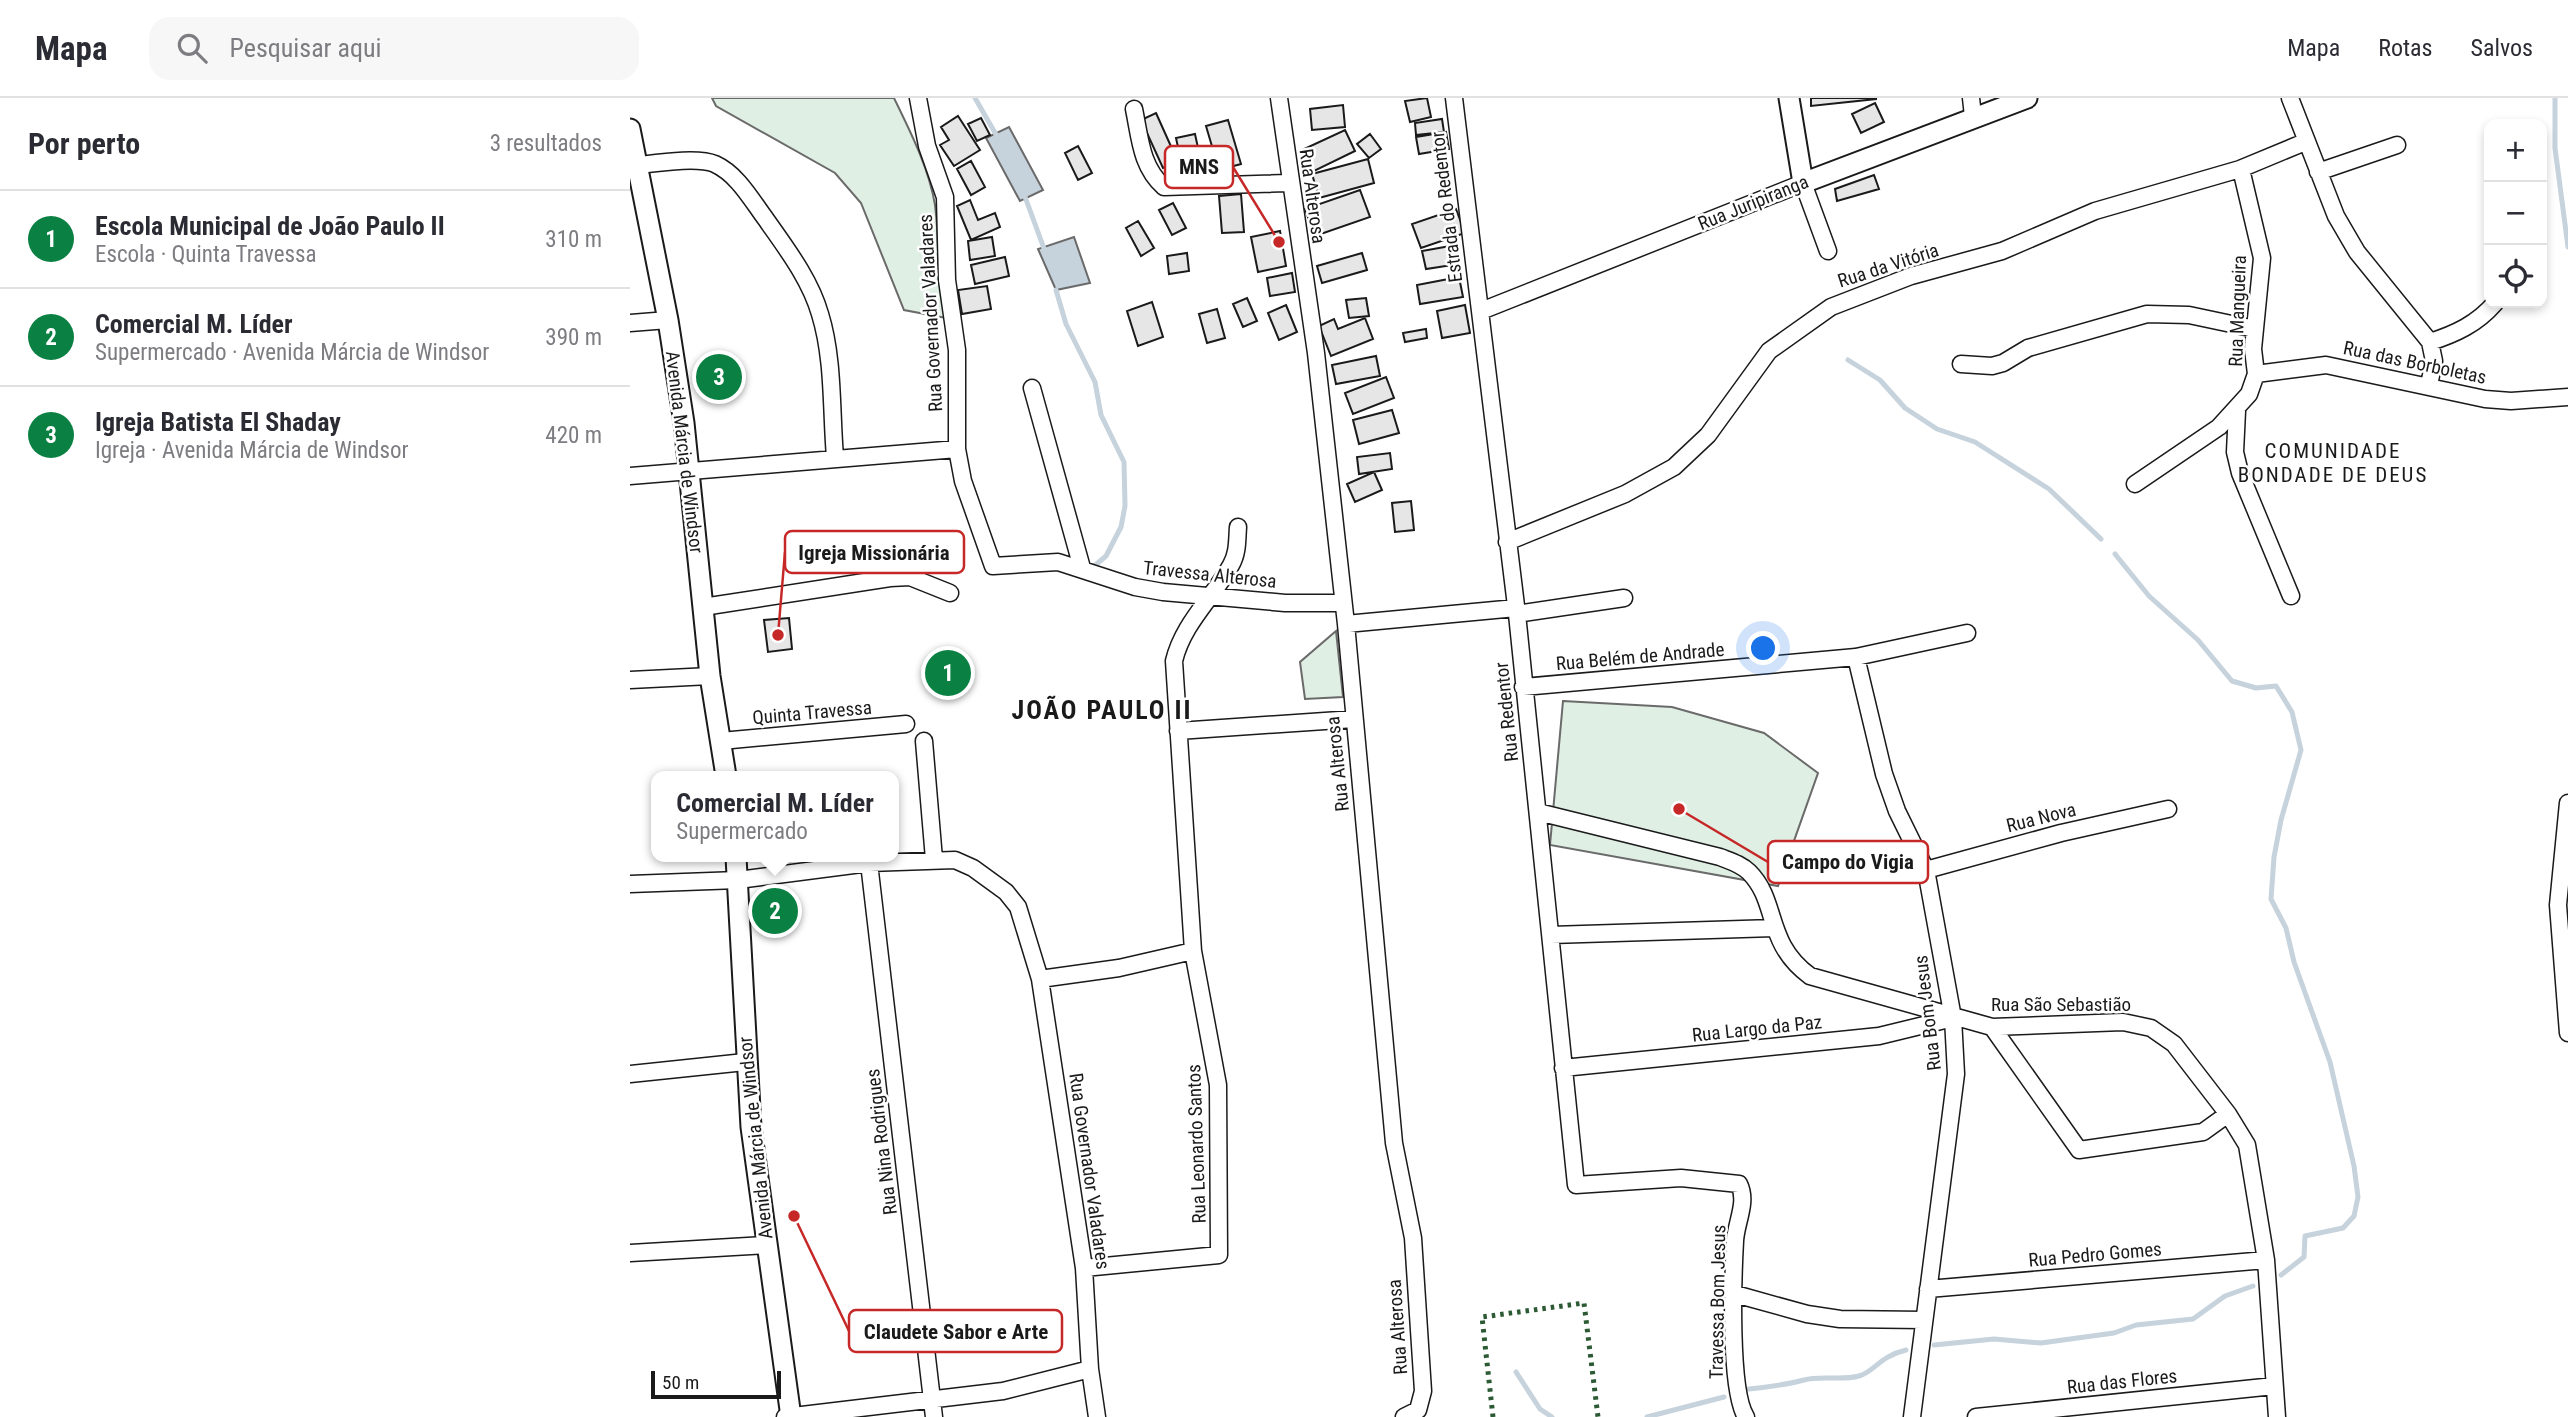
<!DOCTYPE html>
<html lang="pt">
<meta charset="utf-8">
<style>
:root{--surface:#fff;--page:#f7f7f7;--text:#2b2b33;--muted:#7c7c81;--line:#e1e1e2;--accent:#0b8043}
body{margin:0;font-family:"Roboto Condensed",sans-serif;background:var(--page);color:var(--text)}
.controls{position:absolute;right:21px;top:21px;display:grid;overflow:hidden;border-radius:14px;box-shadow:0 4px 10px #0003}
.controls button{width:63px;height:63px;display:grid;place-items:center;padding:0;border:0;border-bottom:2px solid var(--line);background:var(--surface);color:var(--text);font:35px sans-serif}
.scale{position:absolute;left:21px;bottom:18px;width:130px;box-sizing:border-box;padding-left:7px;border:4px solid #1a1a1a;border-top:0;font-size:19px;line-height:24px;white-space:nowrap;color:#1a1a1a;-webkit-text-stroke:5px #fff;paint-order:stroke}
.you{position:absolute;left:1134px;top:551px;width:24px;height:24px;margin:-18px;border:5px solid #fff;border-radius:50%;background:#1a73e8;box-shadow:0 0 0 10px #1a73e833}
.badge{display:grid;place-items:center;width:46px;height:46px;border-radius:50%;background:var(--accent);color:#fff;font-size:23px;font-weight:700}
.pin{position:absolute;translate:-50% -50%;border:4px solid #fff;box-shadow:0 2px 7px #0006}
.popup{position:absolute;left:21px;top:673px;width:248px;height:91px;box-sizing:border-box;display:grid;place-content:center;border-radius:14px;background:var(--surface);filter:drop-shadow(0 2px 5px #0005);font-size:23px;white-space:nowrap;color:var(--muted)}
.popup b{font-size:26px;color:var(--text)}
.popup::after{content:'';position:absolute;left:50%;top:100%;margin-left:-14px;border:14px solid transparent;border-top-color:var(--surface)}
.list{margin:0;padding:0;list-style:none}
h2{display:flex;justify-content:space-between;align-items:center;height:91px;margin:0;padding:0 28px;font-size:30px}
h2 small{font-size:23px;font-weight:400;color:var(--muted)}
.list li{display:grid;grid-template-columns:46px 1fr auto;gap:21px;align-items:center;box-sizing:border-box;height:98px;padding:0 28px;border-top:2px solid var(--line)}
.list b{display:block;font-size:26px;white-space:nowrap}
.list p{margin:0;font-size:23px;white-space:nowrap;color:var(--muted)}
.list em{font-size:23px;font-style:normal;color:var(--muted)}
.icon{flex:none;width:38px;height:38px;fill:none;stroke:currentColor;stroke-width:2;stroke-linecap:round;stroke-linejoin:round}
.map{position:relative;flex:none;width:1938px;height:1319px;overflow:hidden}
header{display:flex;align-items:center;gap:42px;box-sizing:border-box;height:98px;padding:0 35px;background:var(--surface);border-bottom:2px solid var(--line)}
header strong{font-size:33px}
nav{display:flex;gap:38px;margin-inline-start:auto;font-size:24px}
.search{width:490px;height:63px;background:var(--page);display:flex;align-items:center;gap:18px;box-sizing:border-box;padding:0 24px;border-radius:21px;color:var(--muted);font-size:26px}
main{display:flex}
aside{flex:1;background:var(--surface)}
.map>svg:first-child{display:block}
.green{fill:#e0efe3;stroke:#6a6a6a;stroke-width:2}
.water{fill:#c6d2dc;stroke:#6a6a6a;stroke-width:2}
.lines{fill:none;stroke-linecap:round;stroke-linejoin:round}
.stream{stroke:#c6d2dc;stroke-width:5}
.building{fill:#e6e6e6;stroke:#1a1a1a;stroke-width:2}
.minor-casing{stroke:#1a1a1a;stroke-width:19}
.tertiary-casing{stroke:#1a1a1a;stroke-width:23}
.minor{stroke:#fff;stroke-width:16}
.tertiary{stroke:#fff;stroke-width:19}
.hedge{stroke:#2b5a34;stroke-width:5;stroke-dasharray:3.5 5;stroke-linecap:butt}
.labels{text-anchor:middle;stroke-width:5;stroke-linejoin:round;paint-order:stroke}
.street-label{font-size:19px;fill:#1a1a1a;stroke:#fff}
.neighbourhood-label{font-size:21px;letter-spacing:2px;fill:#1a1a1a;stroke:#fff}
.district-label{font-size:26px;font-weight:bold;letter-spacing:2px;fill:#1a1a1a;stroke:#fff}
.leader{fill:none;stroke:#c62828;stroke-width:2.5}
.callout-dot{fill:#c62828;stroke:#fff;stroke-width:2.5}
.callout{fill:#fff;stroke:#c62828;stroke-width:2.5}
.callout-label{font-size:21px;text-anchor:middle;font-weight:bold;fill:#1a1a1a}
</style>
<header>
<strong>Mapa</strong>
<div class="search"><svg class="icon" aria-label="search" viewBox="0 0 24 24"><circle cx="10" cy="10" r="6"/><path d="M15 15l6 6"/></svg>Pesquisar aqui</div>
<nav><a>Mapa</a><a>Rotas</a><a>Salvos</a></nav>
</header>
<main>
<aside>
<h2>Por perto<small>3 resultados</small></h2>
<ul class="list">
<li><span class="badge">1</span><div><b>Escola Municipal de João Paulo II</b><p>Escola · Quinta Travessa</p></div><em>310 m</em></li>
<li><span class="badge">2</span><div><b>Comercial M. Líder</b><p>Supermercado · Avenida Márcia de Windsor</p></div><em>390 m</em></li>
<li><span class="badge">3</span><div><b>Igreja Batista El Shaday</b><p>Igreja · Avenida Márcia de Windsor</p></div><em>420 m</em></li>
</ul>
</aside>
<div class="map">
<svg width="1938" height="1319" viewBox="0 0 1938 1319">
<rect width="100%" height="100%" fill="#fff"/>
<path class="green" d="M 82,0 L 264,0 C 280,33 299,70 305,107 C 310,145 306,182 316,220 L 274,212 L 231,105 L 205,75 L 86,8 Z
M 706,533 L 713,599 L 675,601 L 670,564 Z
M 933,603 L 1042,609 L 1134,635 L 1188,675 L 1148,788 L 920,747 Z"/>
<path class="water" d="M 379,29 L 413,92 L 390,103 L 356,40 Z
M 444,139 L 460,185 L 426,192 L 408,151 Z"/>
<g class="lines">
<path class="stream" d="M 345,0 L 368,40
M 1925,0 L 1925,50 L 1938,149
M 394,96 L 416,156
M 426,192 L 436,226 L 465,284 L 471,317 L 494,364 L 495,408 L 491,429 L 476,458 L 462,470
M 1218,262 L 1250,282 L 1275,310 L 1307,331 L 1345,344 L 1419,391 L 1471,441
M 1485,456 L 1519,498 L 1568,542 L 1602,583 L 1626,590 L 1646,588 L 1662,614 L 1671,652 L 1651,722 L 1644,759 L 1641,801 L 1656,830 L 1664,864 L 1700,964 L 1724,1068 L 1728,1099 L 1724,1118 L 1713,1130 L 1675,1138 L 1674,1159 L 1651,1177
M 1304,1247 L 1364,1241 L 1411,1245 L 1484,1235 L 1506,1227 L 1563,1221 L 1595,1198 L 1623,1188
M 886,1274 L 910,1311 L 922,1319
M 1119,1291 C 1139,1289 1155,1287 1174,1282 C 1191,1277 1211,1283 1229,1278 C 1244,1274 1250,1258 1276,1252
M 1017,1319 L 1094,1299"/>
</g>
<path class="building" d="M 797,0 L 801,19 L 780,24 L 775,3 Z
M 1181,0 L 1246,0 L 1246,1 L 1181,8 Z
M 1245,5 L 1254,24 L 1231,35 L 1222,16 Z
M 713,7 L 715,29 L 682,32 L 680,11 Z
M 526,15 L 548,64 L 533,70 L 511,22 Z
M 328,18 L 350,52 L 324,68 L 310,47 L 319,42 L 311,29 Z
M 351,20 L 360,37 L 347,43 L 338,26 Z
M 812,21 L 814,34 L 786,37 L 785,25 Z
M 598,22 L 611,66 L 589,72 L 576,28 Z
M 715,32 L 725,53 L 682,74 L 672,52 Z
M 816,34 L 819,51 L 789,56 L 786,39 Z
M 565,36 L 573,73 L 554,77 L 546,40 Z
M 740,36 L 751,51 L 739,60 L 727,46 Z
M 448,48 L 462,75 L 448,82 L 435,55 Z
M 738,61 L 744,85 L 689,100 L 682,76 Z
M 341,63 L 355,89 L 341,97 L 327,71 Z
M 1244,77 L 1249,91 L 1207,103 L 1205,91 Z
M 730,92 L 740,119 L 685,138 L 675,111 Z
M 611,96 L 614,134 L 592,135 L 589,98 Z
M 340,102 L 348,122 L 365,115 L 370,129 L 341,142 L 327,108 Z
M 543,105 L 556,130 L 542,137 L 529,112 Z
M 826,111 L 835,135 L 791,150 L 782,126 Z
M 508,123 L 524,150 L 511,158 L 496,130 Z
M 650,133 L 656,168 L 628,174 L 621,139 Z
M 362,139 L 365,158 L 340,162 L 338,143 Z
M 826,147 L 829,166 L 796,171 L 792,153 Z
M 557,155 L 559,173 L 539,176 L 537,158 Z
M 732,155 L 737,172 L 692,185 L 687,168 Z
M 375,159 L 379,178 L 345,186 L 341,167 Z
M 662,175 L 665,194 L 640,198 L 637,180 Z
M 829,179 L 833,199 L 790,206 L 787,187 Z
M 357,188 L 361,211 L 332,216 L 328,192 Z
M 617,200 L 627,223 L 613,229 L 603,206 Z
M 736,200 L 739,218 L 719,220 L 716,202 Z
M 522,204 L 533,239 L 508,248 L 497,213 Z
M 656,207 L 667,234 L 649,242 L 638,215 Z
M 835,207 L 840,235 L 812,240 L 807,213 Z
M 587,211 L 595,240 L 577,245 L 569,216 Z
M 735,220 L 743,241 L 701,258 L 689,228 L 704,221 L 708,231 Z
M 796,231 L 797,240 L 775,244 L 773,235 Z
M 746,258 L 750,278 L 706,286 L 702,267 Z
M 72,269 L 102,269 L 107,283 L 72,286 Z
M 756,279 L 764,300 L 723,316 L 715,295 Z
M 762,312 L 769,335 L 729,346 L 723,322 Z
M 760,355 L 762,371 L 729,376 L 727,359 Z
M 744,374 L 752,392 L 725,404 L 717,386 Z
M 781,403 L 784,432 L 765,434 L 762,405 Z
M 159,520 L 162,551 L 138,554 L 134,522 Z
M 160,794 L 164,828 L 129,833 L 125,798 Z"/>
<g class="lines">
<g class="minor-casing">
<path id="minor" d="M 288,0 L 297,48 L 315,99 L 317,182 L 327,252 L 327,351 L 333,383 L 363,468 L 428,464 L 505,489 L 533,494 L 655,505 L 713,505
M 649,0 L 686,255 L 716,526 L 764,1045 L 783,1140 L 793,1293 L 788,1312 L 774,1319
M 824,0 L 887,516 L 946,1087 L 1051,1080 L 1109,1086 C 1118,1104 1106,1124 1105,1143 C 1103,1179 1099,1292 1116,1319
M 1341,0 L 1343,18
M 1660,0 L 1706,118 L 1727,154 L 1800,244 L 1804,263 L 1799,287
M 504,11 C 510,40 511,69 534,89 L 659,85
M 0,68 C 21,66 66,58 85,66 C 107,76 121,101 135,120 C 156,150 180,181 190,216 C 204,261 201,313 205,359
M 1688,74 L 1767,47
M 851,213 L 1173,85 L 1198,153
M 0,225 L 38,222
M 1800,244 C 1825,236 1847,226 1865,205
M 1331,266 L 1362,268 L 1373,265 L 1398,250 L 1517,216 L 1559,217 L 1625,231
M 1626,276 L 1696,267 L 1855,301 L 1881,303 L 1938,299
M 402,290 L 452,470
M 1607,313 L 1605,354 L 1610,375 L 1661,498
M 0,378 L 327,351
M 1505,386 L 1589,329 L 1619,296 L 1626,276 L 1623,251 L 1632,160 L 1611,71
M 877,444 L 995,396 L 1044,369 L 1078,337 L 1139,253 L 1201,209 L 1281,178 L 1372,153 L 1465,113 L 1610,71 L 1675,44
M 73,509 L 260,480 L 280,479 L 320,495
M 887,516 L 994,500
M 716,526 L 886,510
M 1226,559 L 1254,676 L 1267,713 L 1296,772 L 1323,920 L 1326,976 L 1282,1319
M 0,582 L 80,578
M 893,589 L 1226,559 L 1337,535
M 548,633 L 724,621
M 91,643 L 276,626
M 294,643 L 304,761
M 1938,705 L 1928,807 L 1938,935
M 908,714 L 1090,759 C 1100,763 1111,766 1119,774 C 1149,804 1134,844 1180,878 L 1362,929 L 1493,924 L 1521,930 L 1544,946 L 1598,1016 L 1617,1047 L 1636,1162 L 1647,1319
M 239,765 L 304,1319
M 1296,772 L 1431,735 L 1538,711
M 0,786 L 108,782 L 239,765 L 325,762 L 343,770 L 376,794 L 388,809 L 410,881 L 489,870 L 563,853
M 921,837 L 1144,830
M 410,881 L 454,1170 L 460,1271 L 467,1319
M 1362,929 L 1449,1052 L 1573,1034 L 1598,1016
M 933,970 L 1249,938 L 1323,920
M 0,976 L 115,964
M 0,1155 L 136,1147
M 454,1170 L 589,1157 L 588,987 L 563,853 L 544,563 C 553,525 583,500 601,467 C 608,455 607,442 608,429
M 1298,1191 L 1636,1162
M 1105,1196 L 1177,1216 L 1210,1221 L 1294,1222
M 155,1319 L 373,1293 L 460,1271
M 1346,1319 L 1644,1288"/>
</g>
<g class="tertiary-casing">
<path id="tertiary" d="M 1159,0 L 1173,85 L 1397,0
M 0,31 L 38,222 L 54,325 L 80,578 L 96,678
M 106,759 L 121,1029 L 161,1319"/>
</g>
<use href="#minor" class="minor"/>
<use href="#tertiary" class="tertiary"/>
<path class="hedge" d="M 863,1319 L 852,1219 L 954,1205 L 968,1319"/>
</g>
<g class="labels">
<g class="street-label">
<text transform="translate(683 98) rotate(82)" y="7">Rua Alterosa</text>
<text transform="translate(1123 104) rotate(-22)" y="7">Rua Juripiranga</text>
<text transform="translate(816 109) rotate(-97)" y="7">Estrada do Redentor</text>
<text transform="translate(1258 167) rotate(-18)" y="7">Rua da Vitória</text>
<text transform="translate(1607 213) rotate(-88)" y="7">Rua Mangueira</text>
<text transform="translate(300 215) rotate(-93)" y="7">Rua Governador Valadares</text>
<text transform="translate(1785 264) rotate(12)" y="7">Rua das Borboletas</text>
<text transform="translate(55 354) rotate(83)" y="7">Avenida Márcia de Windsor</text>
<text transform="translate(580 476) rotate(6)" y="7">Travessa Alterosa</text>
<text transform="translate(1010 558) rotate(-5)" y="7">Rua Belém de Andrade</text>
<text transform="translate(182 614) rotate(-5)" y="7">Quinta Travessa</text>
<text transform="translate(876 614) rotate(-96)" y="7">Rua Redentor</text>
<text transform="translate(707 666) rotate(-96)" y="7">Rua Alterosa</text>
<text transform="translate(1411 719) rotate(-14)" y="7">Rua Nova</text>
<text x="1431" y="913">Rua São Sebastião</text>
<text transform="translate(1297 915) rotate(-97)" y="7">Rua Bom Jesus</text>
<text transform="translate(1127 930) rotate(-6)" y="7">Rua Largo da Paz</text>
<text transform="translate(125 1040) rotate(-96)" y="7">Avenida Márcia de Windsor</text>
<text transform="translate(251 1044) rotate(-97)" y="7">Rua Nina Rodrigues</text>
<text transform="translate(566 1046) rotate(-92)" y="7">Rua Leonardo Santos</text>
<text transform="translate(460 1073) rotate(82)" y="7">Rua Governador Valadares</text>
<text transform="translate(1465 1156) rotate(-5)" y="7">Rua Pedro Gomes</text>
<text transform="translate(1087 1204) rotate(-89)" y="7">Travessa Bom Jesus</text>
<text transform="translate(767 1229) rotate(-94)" y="7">Rua Alterosa</text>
<text transform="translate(1492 1283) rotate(-6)" y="7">Rua das Flores</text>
</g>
<g class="neighbourhood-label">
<text x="1703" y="360">COMUNIDADE<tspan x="1703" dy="24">BONDADE DE DEUS</tspan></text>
</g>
<g class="district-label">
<text x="472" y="621">JOÃO PAULO II</text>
</g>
</g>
<path class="leader" d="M649 144L603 69M148 537L155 454M1049 711L1138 764M164 1118L219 1233"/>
<g class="callout-dot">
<circle cx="649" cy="144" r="7"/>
<circle cx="148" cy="537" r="7"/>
<circle cx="1049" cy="711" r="7"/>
<circle cx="164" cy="1118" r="7"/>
</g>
<g class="callout">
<rect x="535" y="48" width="68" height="42" rx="7"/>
<rect x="155" y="433" width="179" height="42" rx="7"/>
<rect x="1138" y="743" width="160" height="42" rx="7"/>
<rect x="219" y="1212" width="213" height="42" rx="7"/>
</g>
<g class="callout-label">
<text x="569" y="76">MNS</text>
<text x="244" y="462">Igreja Missionária</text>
<text x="1218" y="771">Campo do Vigia</text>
<text x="326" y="1241">Claudete Sabor e Arte</text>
</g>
</svg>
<div class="controls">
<button>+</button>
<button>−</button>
<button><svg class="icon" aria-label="locate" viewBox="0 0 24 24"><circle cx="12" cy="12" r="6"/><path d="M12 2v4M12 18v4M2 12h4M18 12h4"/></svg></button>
</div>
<div class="scale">50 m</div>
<div class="you"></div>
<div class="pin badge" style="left:318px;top:575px">1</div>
<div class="pin badge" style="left:145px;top:813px">2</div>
<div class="popup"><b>Comercial M. Líder</b>Supermercado</div>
<div class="pin badge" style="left:89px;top:279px">3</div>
</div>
</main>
